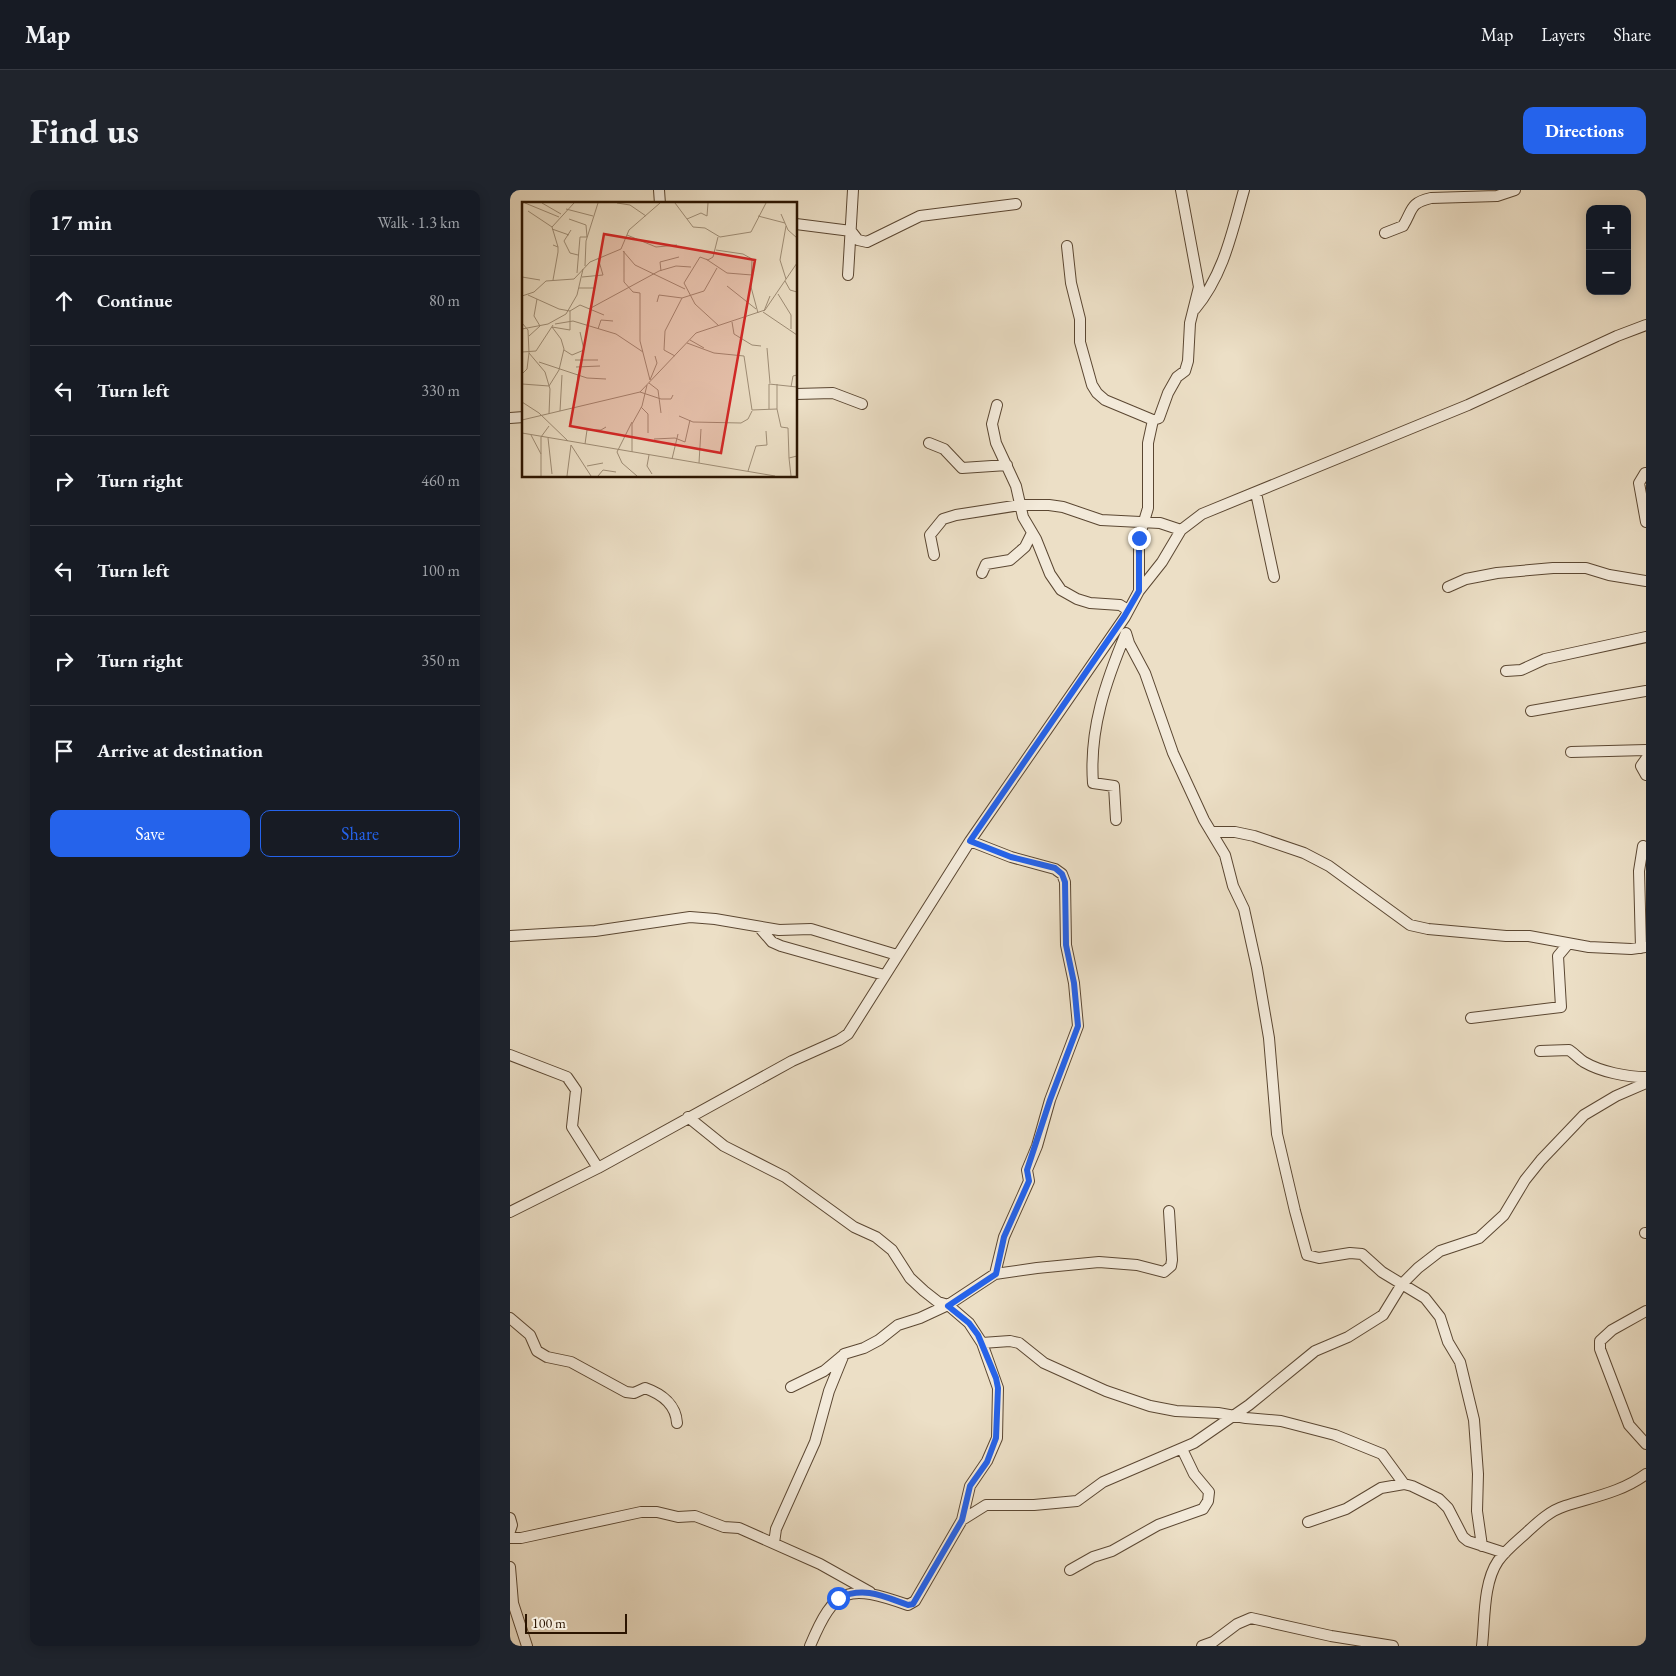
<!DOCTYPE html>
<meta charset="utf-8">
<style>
:root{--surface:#171b24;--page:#20242c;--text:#f1f3f6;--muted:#9ea1a6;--line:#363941;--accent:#2563eb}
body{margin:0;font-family:"EB Garamond",serif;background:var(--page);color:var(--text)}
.controls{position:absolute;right:15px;top:15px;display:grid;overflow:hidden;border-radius:10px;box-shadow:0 2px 12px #0003}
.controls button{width:45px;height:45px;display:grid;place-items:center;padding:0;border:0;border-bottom:1px solid var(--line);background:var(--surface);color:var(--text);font:25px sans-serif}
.scale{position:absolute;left:15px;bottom:12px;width:102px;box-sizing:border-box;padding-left:5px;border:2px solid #2b1400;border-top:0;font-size:14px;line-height:18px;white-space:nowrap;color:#2b1400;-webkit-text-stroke:4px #f3eada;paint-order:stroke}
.stop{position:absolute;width:15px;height:15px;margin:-11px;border:4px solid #2563eb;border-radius:50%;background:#fff}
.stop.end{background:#2563eb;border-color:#fff;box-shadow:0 1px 5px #0008}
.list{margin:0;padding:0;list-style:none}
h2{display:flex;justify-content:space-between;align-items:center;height:65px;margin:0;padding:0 20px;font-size:21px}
h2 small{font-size:16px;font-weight:400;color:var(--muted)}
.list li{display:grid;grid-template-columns:32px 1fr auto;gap:15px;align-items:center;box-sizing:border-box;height:90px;padding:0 20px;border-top:1px solid var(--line)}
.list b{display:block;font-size:19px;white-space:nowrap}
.list em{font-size:16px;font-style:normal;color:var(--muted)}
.actions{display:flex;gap:10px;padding:15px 20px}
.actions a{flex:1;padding:11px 0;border:1px solid var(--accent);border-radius:10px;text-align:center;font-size:18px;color:var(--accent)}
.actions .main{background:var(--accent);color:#fff}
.icon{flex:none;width:28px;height:28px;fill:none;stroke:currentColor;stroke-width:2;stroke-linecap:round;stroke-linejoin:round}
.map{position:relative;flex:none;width:1136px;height:1456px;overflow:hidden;border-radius:10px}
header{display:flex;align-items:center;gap:30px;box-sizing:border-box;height:70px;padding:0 25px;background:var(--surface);border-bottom:1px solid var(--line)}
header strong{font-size:24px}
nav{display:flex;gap:28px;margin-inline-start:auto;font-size:18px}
.intro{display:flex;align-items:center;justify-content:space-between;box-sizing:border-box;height:120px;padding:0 30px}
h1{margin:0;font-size:35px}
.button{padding:12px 22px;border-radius:10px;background:var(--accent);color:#fff;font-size:18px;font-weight:700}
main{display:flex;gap:30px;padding:0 30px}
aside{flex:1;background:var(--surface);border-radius:10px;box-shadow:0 2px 12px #0003}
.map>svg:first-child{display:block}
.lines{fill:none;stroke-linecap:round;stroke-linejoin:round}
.minor-casing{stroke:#5b4732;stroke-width:12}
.minor{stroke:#f3eada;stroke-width:10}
.route{stroke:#2563eb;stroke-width:6}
.inset-road{fill:none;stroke:#9f8e77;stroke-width:1}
.view{fill:#d62828;fill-opacity:0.15;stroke:#d62828;stroke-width:2.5}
.inset-edge{fill:none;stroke:#2b1400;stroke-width:2.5}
</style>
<header>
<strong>Map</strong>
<nav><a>Map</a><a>Layers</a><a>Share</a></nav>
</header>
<div class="intro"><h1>Find us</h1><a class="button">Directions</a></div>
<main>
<aside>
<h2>17 min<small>Walk · 1.3 km</small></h2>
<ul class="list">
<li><svg class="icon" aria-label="ahead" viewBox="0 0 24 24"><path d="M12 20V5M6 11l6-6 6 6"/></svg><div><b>Continue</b></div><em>80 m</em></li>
<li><svg class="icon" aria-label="left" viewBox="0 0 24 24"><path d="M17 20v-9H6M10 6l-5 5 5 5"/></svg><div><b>Turn left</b></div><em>330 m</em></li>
<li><svg class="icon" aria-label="right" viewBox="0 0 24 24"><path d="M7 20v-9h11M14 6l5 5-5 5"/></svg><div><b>Turn right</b></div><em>460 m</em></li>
<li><svg class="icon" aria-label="left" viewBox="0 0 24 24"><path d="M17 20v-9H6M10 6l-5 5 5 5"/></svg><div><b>Turn left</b></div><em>100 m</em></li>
<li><svg class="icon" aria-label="right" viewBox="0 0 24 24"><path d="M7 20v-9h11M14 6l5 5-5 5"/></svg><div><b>Turn right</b></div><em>350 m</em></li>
<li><svg class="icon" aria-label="arrive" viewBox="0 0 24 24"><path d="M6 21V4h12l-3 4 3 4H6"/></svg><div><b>Arrive at destination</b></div></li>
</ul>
<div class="actions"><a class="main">Save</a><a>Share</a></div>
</aside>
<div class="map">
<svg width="1136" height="1456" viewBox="0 0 1136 1456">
<rect width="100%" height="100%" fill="#ecdfc6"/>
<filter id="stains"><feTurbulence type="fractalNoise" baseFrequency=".004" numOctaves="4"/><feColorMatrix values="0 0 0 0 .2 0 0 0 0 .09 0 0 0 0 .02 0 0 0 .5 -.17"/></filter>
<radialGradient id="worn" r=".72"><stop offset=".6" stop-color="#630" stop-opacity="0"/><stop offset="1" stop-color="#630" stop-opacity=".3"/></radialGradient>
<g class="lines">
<g class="minor-casing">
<path id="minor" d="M 149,0 L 150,14
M 286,34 L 341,41 L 348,50 L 357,52 L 410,26 L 506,14
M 875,43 L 893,36 C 903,20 899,13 921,8 L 987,6 L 1005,0
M 557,56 L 561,93 L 570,129 L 570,152 L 582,195 L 587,203 L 595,210 L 643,230
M 338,85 L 343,0
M 685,119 C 714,84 722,42 734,0
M 286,204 L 323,203 L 352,214
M 487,215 L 482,234 L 486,253 L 506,296 L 513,327 L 526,349 L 540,384 L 551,400 L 567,409 L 580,413 L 610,415 L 618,420
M 0,228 L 14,227
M 419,253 L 434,259 L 452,278 L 497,275
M 1135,283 L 1129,293 L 1136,332
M 746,303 L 764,387
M 424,365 L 420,345 L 433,329 L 446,325 L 510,315 L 539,315 L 553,317 L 591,330 L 650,333 L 671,340
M 472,383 L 476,374 L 500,370 L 515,357 L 522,343
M 938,397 L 956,389 L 987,383 L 1043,378 L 1076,378 L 1099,385 L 1136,391
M 629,401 L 629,348 L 638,318 L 638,253 L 643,230 L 649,228 L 658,203 L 667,187 L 675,181 L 678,171 L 680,133 L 689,97 L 671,0
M 996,481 L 1011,480 L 1035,469 L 1136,447
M 1021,521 L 1136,501
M 1061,562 L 1136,560
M 1136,569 L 1131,576 L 1136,585
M 606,630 L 604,596 L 583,593 C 579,539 596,491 616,443 L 619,453 L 635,483 L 663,563 L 694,630 L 715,665 L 723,696 L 734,719 L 747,778 L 759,848 L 767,944 L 785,1021 L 797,1065 L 809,1068 L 840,1063 L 852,1064 L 872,1082 L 915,1108 L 930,1127 L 938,1152 L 950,1172 L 964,1230 L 968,1284 L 967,1321 L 972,1356
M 702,642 L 725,642 L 744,646 L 794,663 L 819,676 L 900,735 L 918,739 L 996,746 L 1019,746 L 1079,757 L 1121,759 L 1136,757
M 460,651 L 501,667 L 545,679 L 552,684 L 555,692 L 556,755 L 564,793 L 568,836 L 540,910 L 527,956 L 517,980 L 519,991 L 494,1047 L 485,1084
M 249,737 L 262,752 L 271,756 L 374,785
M 0,746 L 85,741 L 180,727 L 205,729 L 269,740 L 301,739 L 387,765
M 1131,758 L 1129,681 L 1133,656
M 961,828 L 1051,817 L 1048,766 L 1058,754
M 1030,861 L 1059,860 C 1065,864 1069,869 1074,872 C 1091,882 1117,887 1136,887
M 0,865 L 57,887 L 66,900 L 62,937 L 88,978
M 178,927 L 214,956 L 275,987 L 344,1037 L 366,1047 L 382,1060 L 400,1088 L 414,1101 L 428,1112 L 438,1115 L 459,1133 L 472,1153 L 488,1198 L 487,1248 L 477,1271 L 460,1296 L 452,1330 L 405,1411 L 398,1415 C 338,1394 325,1396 300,1456
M 0,1022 L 88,978 L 282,871 L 329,850 L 338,844 L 460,651 L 615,427 L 629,401 L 652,372 L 671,340 L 692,324 L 958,215 L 1107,146 L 1136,135
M 1135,1043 L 1136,1043
M 1136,1121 L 1102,1140 L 1090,1151 L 1090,1159 L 1119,1235 L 1136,1254
M 0,1128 L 20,1145 L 27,1161 L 37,1167 L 61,1172 L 116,1202 L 124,1203 L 135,1198 C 152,1204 166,1215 167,1233
M 472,1153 L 500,1151 L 509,1153 L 534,1173 L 596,1201 L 640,1216 L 666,1221 L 708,1223 L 736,1228 L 771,1231 L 825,1245 L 872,1264 L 894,1294
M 281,1197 L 314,1181 L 332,1166
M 0,1328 L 2,1335 L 0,1341
M 452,1330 L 476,1315 L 524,1315 L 567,1311 L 593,1292 L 684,1253 L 739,1215 L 805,1161 L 838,1147 L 873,1125 L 892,1094 L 908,1078 L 930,1061 L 969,1048 L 994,1025 L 1015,990 L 1031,970 L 1074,925 L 1106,906 L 1136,893
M 798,1332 L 836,1319 L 871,1298 L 894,1294 L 902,1296 L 929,1309 L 938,1318 L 953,1347 L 958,1351 L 995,1363
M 0,1348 L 11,1348 L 131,1322 L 147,1322 L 168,1327 L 185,1326 L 214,1337 L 229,1338 L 310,1374 L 360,1402
M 264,1353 L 266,1339 L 305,1252 L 319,1201 L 334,1164 L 354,1158 L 369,1150 L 388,1135 L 410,1128 L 438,1115 L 485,1084 L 527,1078 L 589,1072 L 627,1075 L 654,1082 L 661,1076 L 662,1070 L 659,1021
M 0,1377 L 3,1413 L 17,1456
M 560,1380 L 583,1367 L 602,1361 L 648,1335 L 693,1319 L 698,1311 L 699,1302 L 684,1284 L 672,1259
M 692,1456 L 703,1452 L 727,1434 L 741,1428 L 821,1446 L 883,1456
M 972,1456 C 975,1430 973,1393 988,1371 C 995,1361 1006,1352 1015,1344 C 1027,1333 1039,1321 1055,1316 C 1083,1307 1112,1302 1136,1284"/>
</g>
<use href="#minor" class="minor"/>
</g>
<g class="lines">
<path class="route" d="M 328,1408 C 354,1396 373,1406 398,1415 L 403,1414 L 452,1330 L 460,1296 L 477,1272 L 486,1248 L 488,1198 L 486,1188 L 468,1145 L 459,1133 L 438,1116 L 486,1084 L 494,1047 L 519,991 L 517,980 L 540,910 L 568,836 L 564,793 L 556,755 L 555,692 L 552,684 L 545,678 L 501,667 L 460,651 L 614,427 L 629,401 L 629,348"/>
</g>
<g transform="translate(12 12)">
<rect width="275" height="275" fill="#ecdfc6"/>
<path class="inset-road" d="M 3,1 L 37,15M 20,1 L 39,12M 95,1 L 108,3 L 124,14M 153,1 L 171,25 L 183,26 L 198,35 L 229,30 L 244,1M 44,7 L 71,14M 6,9 L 30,25M 259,12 L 266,28 L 275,36M 236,14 L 263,21M 47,17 L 64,23 L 65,35 L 58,35 L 55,71M 165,17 L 179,11 L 185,14 L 186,1M 30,27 L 47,33M 49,28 L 42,39 L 48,51 L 56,53M 105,33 L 134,45 L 155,43M 196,35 L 191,55 L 186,58 L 178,55 L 162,81 L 173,102 L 197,124M 31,43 L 36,45 L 36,50 L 31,78M 36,45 L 30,25 L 52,1M 194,48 L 221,52 L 230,57 L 229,85 L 236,111M 101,49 L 113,63 L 163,87M 102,49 L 102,80 L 111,90 L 118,91 L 118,139 L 128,178 L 135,161 L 133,154M 184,57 L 205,71 L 230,73M 63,64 L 64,39 L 76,1M 139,69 L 138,60 L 157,55M 0,75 L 18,78M 60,75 L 81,73 L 76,56M 264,77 L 258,58 L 264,24M 263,79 L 268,88 L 275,90M 205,84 L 234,107M 57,86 L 73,86M 256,92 L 269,113 L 269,127M 6,93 L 37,107 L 48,109 L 58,103 L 82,113M 0,94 L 12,90 L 24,79 L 52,77 L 68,60 L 99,47 L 107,28 L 138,1M 135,100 L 137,93 L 160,96 L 182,89 L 195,66M 67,107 L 137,69 L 154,64 L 169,65M 242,109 L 248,94M 241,110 L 275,133M 210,120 L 212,132 L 230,143 L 239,144M 0,121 L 6,128 L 7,151 L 5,167 L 0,172M 33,122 L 51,119 L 94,132 L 121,150M 30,125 L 48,128 L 48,109M 0,127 L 26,122 L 44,112 L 55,93 L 61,67M 76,127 L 79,118 L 91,119M 7,134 L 18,124 L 12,114 L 15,97M 168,138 L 182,146M 165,141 L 192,151 L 222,154 L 230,208 L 255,207M 245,146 L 248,181M 42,148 L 50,153 L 62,148 L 58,130M 0,150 L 14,149 L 31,123M 7,151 L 23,170 L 28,187 L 27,212M 153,154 L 142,148 L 143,129 L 160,96M 53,158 L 76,158M 17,160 L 65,176 L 84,177M 54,165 L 78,164M 127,181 L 136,188 L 139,211M 0,182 L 27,184 L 37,168 L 42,147 L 39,137 L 30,125M 255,182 L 255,207 L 259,225 L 266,226 L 267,256M 269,185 L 271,174 L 275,173M 55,187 L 56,172M 118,190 L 139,197 L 149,197 L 151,193M 0,200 L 17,211 L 46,239M 119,205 L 126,212 L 126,231M 247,207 L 247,182 L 275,185M 38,209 L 40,173M 157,214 L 171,220 L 219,221 L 226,217 L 230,209M 0,218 L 118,190 L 174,131 L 243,108 L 275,61M 110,220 L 95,250 L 100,261 L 115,274M 0,231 L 253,274M 9,233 L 19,252M 26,236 L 30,272M 132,237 L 153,236 L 163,240 L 168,218M 63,242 L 65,228 L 79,228 L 84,225M 49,243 L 69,274M 110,250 L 110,222 L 120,204 L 125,183M 127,253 L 125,264 L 130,272M 150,257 L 156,232M 177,261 L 179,227M 65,264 L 81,261M 226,269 L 234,244 L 245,243 L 244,229M 19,274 L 19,235 L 27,224M 45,274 L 49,243M 76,274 L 81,268 L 94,270M 269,274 L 267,256 L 275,254"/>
<path class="view" d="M 82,32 L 233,58 L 199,251 L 48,224 Z"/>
<rect width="275" height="275" class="inset-edge"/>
</g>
<rect width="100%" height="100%" filter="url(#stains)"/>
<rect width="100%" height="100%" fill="url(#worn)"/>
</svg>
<div class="controls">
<button>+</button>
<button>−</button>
</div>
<div class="scale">100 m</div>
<div class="stop" style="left:328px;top:1408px"></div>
<div class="stop end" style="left:629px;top:348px"></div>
</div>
</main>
